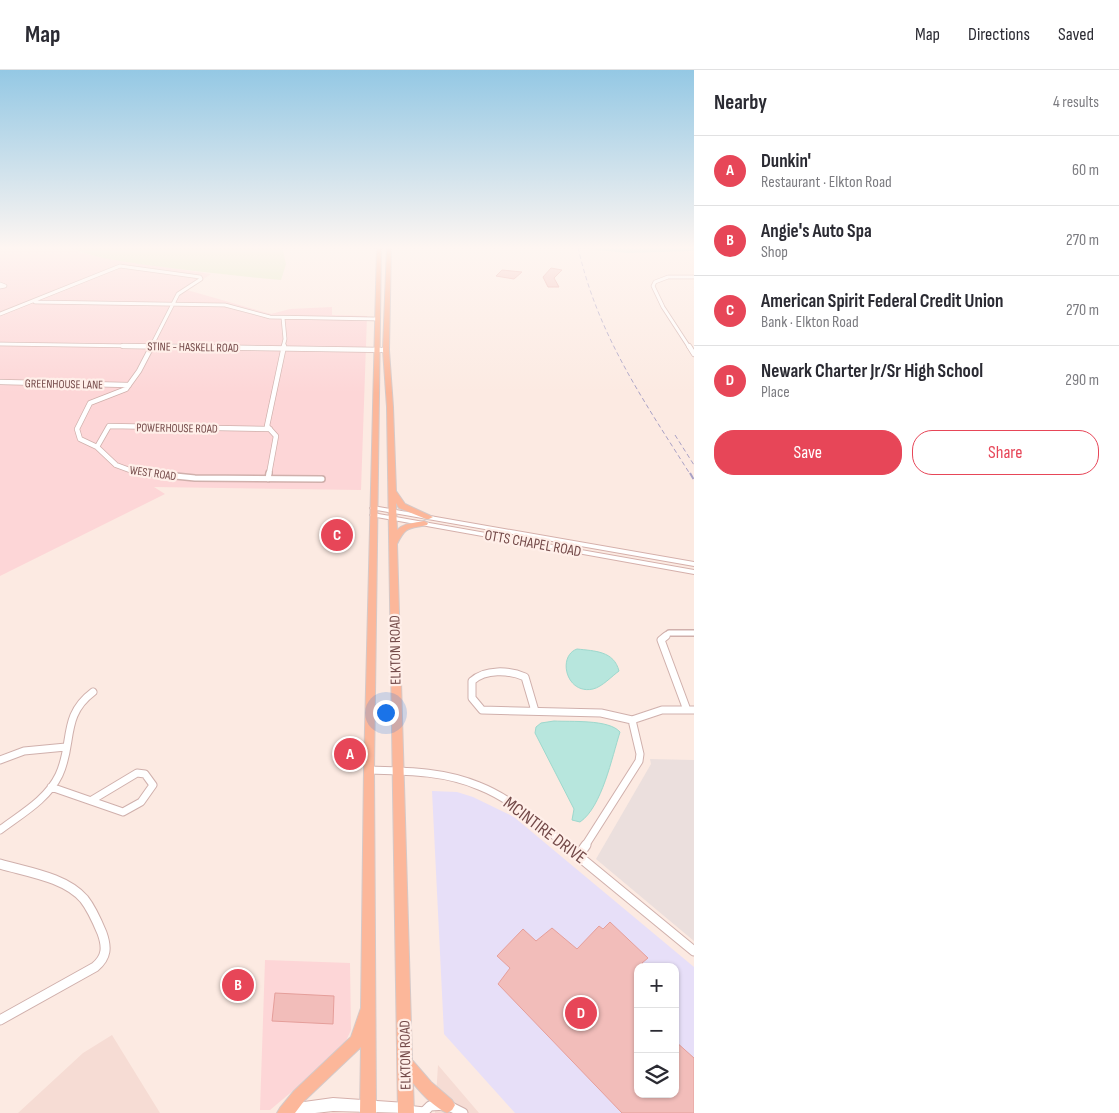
<!DOCTYPE html>
<meta charset="utf-8">
<style>
:root{--surface:#fff;--page:#f2f2f3;--text:#2b2b33;--muted:#7c7c81;--line:#e1e1e2;--accent:#e74658}
body{margin:0;font-family:"Sofia Sans Condensed",sans-serif;background:var(--page);color:var(--text)}
.controls{position:absolute;right:15px;bottom:15px;display:grid;overflow:hidden;border-radius:10px;box-shadow:0 1px 4px #0004}
.controls button{width:45px;height:45px;display:grid;place-items:center;padding:0;border:0;border-bottom:1px solid var(--line);background:var(--surface);color:var(--text);font:25px sans-serif}
.you{position:absolute;left:385px;top:642px;width:18px;height:18px;margin:-12px;border:4px solid #fff;border-radius:50%;background:#1a73e8;box-shadow:0 0 0 8px #1a73e833}
.badge{display:grid;place-items:center;width:32px;height:32px;border-radius:50%;background:var(--accent);color:#fff;font-size:16px;font-weight:700}
.pin{position:absolute;translate:-50% -50%;border:2px solid #fff;box-shadow:0 1px 5px #0006}
.list{margin:0;padding:0;list-style:none}
h2{display:flex;justify-content:space-between;align-items:center;height:65px;margin:0;padding:0 20px;font-size:21px}
h2 small{font-size:16px;font-weight:400;color:var(--muted)}
.list li{display:grid;grid-template-columns:32px 1fr auto;gap:15px;align-items:center;box-sizing:border-box;height:70px;padding:0 20px;border-top:1px solid var(--line)}
.list b{display:block;font-size:19px;white-space:nowrap}
.list p{margin:0;font-size:16px;white-space:nowrap;color:var(--muted)}
.list em{font-size:16px;font-style:normal;color:var(--muted)}
.actions{display:flex;gap:10px;padding:15px 20px}
.actions a{flex:1;padding:11px 0;border:1px solid var(--accent);border-radius:20px;text-align:center;font-size:18px;color:var(--accent)}
.actions .main{background:var(--accent);color:#fff}
.icon{flex:none;width:28px;height:28px;fill:none;stroke:currentColor;stroke-width:2;stroke-linecap:round;stroke-linejoin:round}
.map{position:relative;flex:none;width:694px;height:1043px;overflow:hidden}
header{display:flex;align-items:center;gap:30px;box-sizing:border-box;height:70px;padding:0 25px;background:var(--surface);border-bottom:1px solid var(--line)}
header strong{font-size:24px}
nav{display:flex;gap:28px;margin-inline-start:auto;font-size:18px}
main{display:flex}
aside{flex:1;background:var(--surface)}
.map>svg:first-child{display:block}
.residential{fill:#f6dcd4}
.commercial{fill:#fdd6d7}
.industrial{fill:#ebdfdd}
.education{fill:#e7dff8;fill-rule:evenodd}
.green{fill:#dfeac1}
.water{fill:#b7e6dd;stroke:#9dd8cd}
.lines{fill:none;stroke-linecap:round;stroke-linejoin:round}
.river{fill:#b7e6dd;fill-rule:evenodd}
.building{fill:#f2bdba;stroke:#e59e9a}
.street-far4-casing{stroke:#d0b0ac;stroke-width:4.5}
.street-far3-casing{stroke:#d0b0ac;stroke-width:6}
.street-far2-casing{stroke:#d0b0ac;stroke-width:8}
.street-far1-casing{stroke:#d0b0ac;stroke-width:9}
.street-casing{stroke:#d0b0ac;stroke-width:11}
.secondary-casing{stroke:#d5b0ab;stroke-width:2}
.primary-casing{stroke:#d5c9c8;stroke-width:2}
.street-far4{stroke:#fff;stroke-width:3}
.street-far3{stroke:#fff;stroke-width:4.5}
.street-far2{stroke:#fff;stroke-width:5}
.street-far1{stroke:#fff;stroke-width:7}
.street{stroke:#fff;stroke-width:9}
.secondary{fill:#fff;fill-rule:evenodd}
.primary{fill:#fcb79a;fill-rule:evenodd}
.rail-far1{stroke:#a9a1c5;stroke-width:1;stroke-dasharray:4.5 3;stroke-linecap:butt}
.rail{stroke:#a9a1c5;stroke-width:2;stroke-dasharray:7 5;stroke-linecap:butt}
.labels{text-anchor:middle;stroke-width:4.5;stroke-linejoin:round;paint-order:stroke}
.far-street-label{font-size:12px;fill:#744a49;stroke:#ffefe9}
.street-label{font-size:15px;fill:#744a49;stroke:#ffefe9}
.near-street-label{font-size:18px;fill:#744a49;stroke:#ffefe9}
</style>
<header>
<strong>Map</strong>
<nav><a>Map</a><a>Directions</a><a>Saved</a></nav>
</header>
<main>
<div class="map">
<svg width="694" height="1043" viewBox="0 0 694 1043">
<rect width="100%" height="100%" fill="#fceae2"/>
<path class="residential" d="M 112,965 L 160,1043 L 18,1043 L 83,983 Z
M 438,995 L 479,1043 L 435,1043 Z"/>
<path class="commercial" d="M 0,177 L 69,177 L 82,183 L 122,191 L 211,204 L 187,220 L 271,244 L 290,239 L 332,237 L 332,245 L 367,246 L 361,420 L 154,417 L 165,424 L 0,506 Z
M 265,890 L 350,893 L 351,960 L 346,971 L 339,982 L 270,1040 L 260,1040 Z"/>
<path class="industrial" d="M 650,689 L 694,690 L 694,871 L 596,789 L 651,694 Z"/>
<path class="education" d="M 432,721 L 457,722 L 473,727 L 514,747 L 694,897 L 694,1043 L 515,1043 L 444,964 ZM 638,897 L 675,897 L 675,1024 L 638,1024 Z"/>
<path class="green" d="M 69,177 L 282,177 L 286,194 L 281,210 C 236,206 192,201 147,195 C 121,191 93,188 69,177 Z"/>
<path class="water" d="M 577,579 C 595,581 614,581 619,601 C 612,606 602,617 593,619 C 566,625 557,586 577,579 Z
M 554,651 C 570,652 609,649 620,662 C 612,687 602,737 580,752 L 572,750 L 574,739 L 535,663 L 536,657 L 541,653 Z"/>
<g class="lines">
<path class="river" d="M 532,177 L 554,177 L 551,179 Z
M 566,177 L 628,179 L 694,177 L 694,181 L 628,183 Z"/>
</g>
<path class="building" d="M 551,198 L 562,200 L 554,208 L 559,217 L 548,217 L 543,207 Z
M 502,200 L 522,202 L 514,209 L 496,206 Z
M 330,458 L 344,458 L 343,472 L 329,471 Z
M 610,852 L 648,888 L 642,893 L 646,897 L 638,897 L 638,1024 L 675,1024 L 675,971 L 694,988 L 694,1043 L 622,1043 L 498,914 L 510,898 L 497,886 L 523,859 L 536,871 L 552,858 L 577,879 L 599,856 L 603,859 Z
M 242,900 L 253,912 L 235,930 L 224,918 Z
M 275,923 L 334,926 L 333,954 L 272,951 Z"/>
<g class="lines">
<g class="street-far4-casing">
<path id="street-far4" d="M 0,214 L 5,216 L 0,217
M 35,232 L 225,235 L 270,247 L 377,249
M 0,244 L 120,196 L 200,207 L 201,209 L 178,224 L 151,277
M 283,248 L 285,269 L 283,277
M 0,274 L 203,277
M 689,277 L 663,237 L 653,216 L 655,212 L 668,207 L 694,207"/>
</g>
<g class="street-far3-casing">
<path id="street-far3" d="M 123,276 L 386,280
M 152,276 L 139,301 L 126,319 L 90,333 L 77,359 L 80,369 L 97,377 L 116,395 L 135,402 L 158,404
M 689,276 L 694,284
M 0,312 L 129,315
M 97,377 L 109,356 L 270,359
M 269,404 L 276,366 L 267,356 L 284,276"/>
</g>
<g class="street-far2-casing">
<path id="street-far2" d="M 146,403 L 195,408 L 322,409
M 268,409 L 269,403
M 664,567 L 669,563 L 694,563"/>
</g>
<g class="street-far1-casing">
<path id="street-far1" d="M 666,566 L 661,570 L 687,640
M 535,641 L 525,607 C 509,600 485,599 472,611 L 472,628 L 482,640 L 601,643 L 632,650 L 662,640 L 694,640
M 0,690 L 24,681 L 66,677
M 369,700 C 406,701 444,701 479,716 C 512,729 539,754 567,776
M 51,717 L 123,742 L 141,732 L 153,715 L 145,704 L 137,703 L 92,730
M 0,760 C 21,744 47,730 59,705 C 74,673 61,646 93,622
M 585,776 L 639,691 L 640,684 L 632,650"/>
</g>
<g class="street-casing">
<path id="street" d="M 565,775 L 694,881
M 579,785 L 586,775
M 0,794 C 27,802 65,807 84,829 C 92,839 97,851 102,863 C 107,877 107,887 95,897 L 0,950
M 406,1040 L 424,1042
M 424,1042 L 430,1036 L 447,1035 L 463,1043"/>
</g>
<g class="secondary-casing">
<path id="secondary" d="M 373,436 L 694,492 L 694,496 L 371,439 L 370,438 Z
M 373,443 L 694,500 L 694,504 L 371,446 L 370,445 Z
M 333,1028 L 406,1033 L 411,1035 L 413,1040 L 411,1043 L 333,1041 L 315,1043 L 285,1043 L 287,1038 L 304,1032 Z"/>
</g>
<g class="primary-casing">
<path id="primary" d="M 377,177 L 381,177 L 374,700 L 376,1043 L 360,1043 L 361,977 L 304,1031 L 295,1043 L 277,1043 L 280,1038 L 294,1021 L 351,967 L 361,938 L 364,700 Z
M 387,177 L 391,177 L 389,280 L 393,337 L 396,421 L 405,434 L 433,447 L 429,449 L 426,449 L 399,438 L 396,433 L 397,460 C 404,453 414,453 424,451 L 428,453 L 427,455 C 408,459 406,456 397,474 L 412,990 L 431,1012 L 452,1030 L 455,1035 L 452,1040 L 447,1043 C 434,1037 422,1024 413,1013 L 414,1043 L 398,1043 L 387,337 L 383,280 Z"/>
</g>
<use href="#street-far4" class="street-far4"/>
<use href="#street-far3" class="street-far3"/>
<use href="#street-far2" class="street-far2"/>
<use href="#street-far1" class="street-far1"/>
<use href="#street" class="street"/>
<use href="#secondary" class="secondary"/>
<use href="#primary" class="primary"/>
<path class="rail-far1" d="M 578,177 C 597,264 644,331 690,404
M 675,365 L 694,395"/>
<path class="rail" d="M 690,403 L 694,410"/>
</g>
<linearGradient id="sky" x2="0" y2="1"><stop stop-color="#94c8e4"/><stop offset="0.55" stop-color="#fef6f2"/><stop offset="1" stop-color="#fef6f2" stop-opacity="0"/></linearGradient>
<rect width="694" height="323" fill="url(#sky)"/>
<g class="labels">
<g class="far-street-label">
<text transform="translate(193 277) rotate(1)" y="4">STINE - HASKELL ROAD</text>
<text transform="translate(64 314) rotate(1)" y="4">GREENHOUSE LANE</text>
<text transform="translate(177 358) rotate(1)" y="4">POWERHOUSE ROAD</text>
<text transform="translate(153 403) rotate(8)" y="4">WEST ROAD</text>
</g>
<g class="street-label">
<text transform="translate(533 473) rotate(10)" y="5">OTTS CHAPEL ROAD</text>
<text transform="translate(395 580) rotate(-91)" y="5">ELKTON ROAD</text>
<text transform="translate(405 985) rotate(-91)" y="5">ELKTON ROAD</text>
</g>
<g class="near-street-label">
<text transform="translate(545 760) rotate(37)" y="6">MCINTIRE DRIVE</text>
</g>
</g>
</svg>
<div class="controls">
<button>+</button>
<button>−</button>
<button><svg class="icon" aria-label="layers" viewBox="0 0 24 24"><path d="M12 4l9 5-9 5-9-5zM3 14l9 5 9-5"/></svg></button>
</div>
<div class="you"></div>
<div class="pin badge" style="left:350px;top:684px">A</div>
<div class="pin badge" style="left:238px;top:915px">B</div>
<div class="pin badge" style="left:337px;top:465px">C</div>
<div class="pin badge" style="left:581px;top:943px">D</div>
</div>
<aside>
<h2>Nearby<small>4 results</small></h2>
<ul class="list">
<li><span class="badge">A</span><div><b>Dunkin'</b><p>Restaurant · Elkton Road</p></div><em>60 m</em></li>
<li><span class="badge">B</span><div><b>Angie's Auto Spa</b><p>Shop</p></div><em>270 m</em></li>
<li><span class="badge">C</span><div><b>American Spirit Federal Credit Union</b><p>Bank · Elkton Road</p></div><em>270 m</em></li>
<li><span class="badge">D</span><div><b>Newark Charter Jr/Sr High School</b><p>Place</p></div><em>290 m</em></li>
</ul>
<div class="actions"><a class="main">Save</a><a>Share</a></div>
</aside>
</main>
